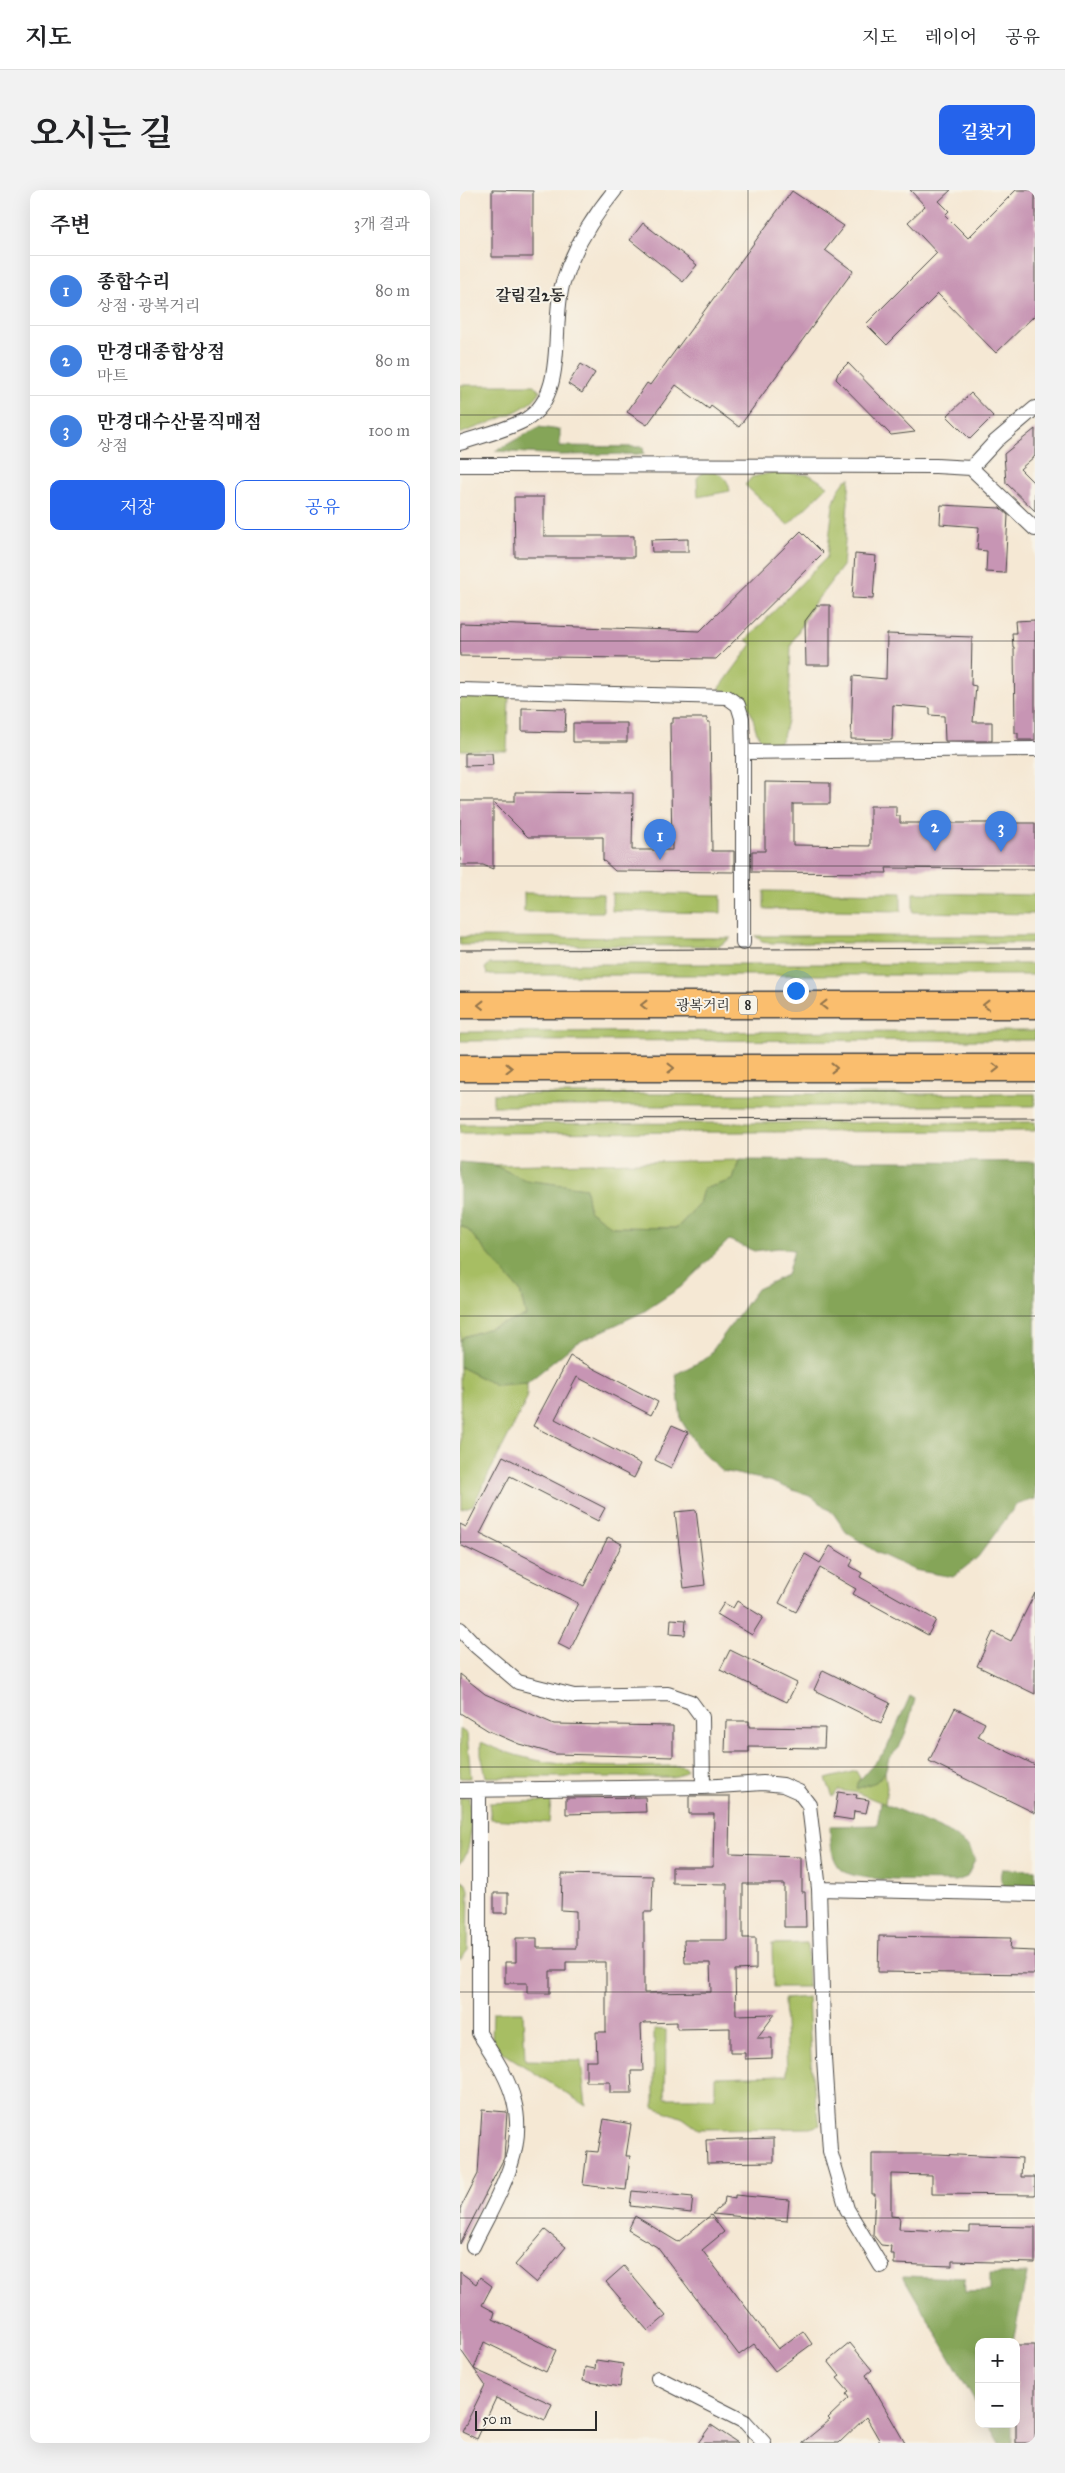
<!DOCTYPE html>
<html lang="ko">
<meta charset="utf-8">
<style>
:root{--surface:#fff;--page:#f2f2f2;--text:#202124;--muted:#757577;--line:#e0e0e0;--accent:#2563eb}
body{margin:0;font-family:"IM FELL Great Primer","Noto Serif KR",serif;background:var(--page);color:var(--text)}
.controls{position:absolute;right:15px;bottom:15px;display:grid;overflow:hidden;border-radius:10px;box-shadow:0 5px 20px #0002}
.controls button{width:45px;height:45px;display:grid;place-items:center;padding:0;border:0;border-bottom:1px solid var(--line);background:var(--surface);color:var(--text);font:25px sans-serif}
.scale{position:absolute;left:15px;bottom:12px;width:122px;box-sizing:border-box;padding-left:5px;border:2px solid #2b2b2b;border-top:0;font-size:14px;line-height:18px;white-space:nowrap;color:#2b2b2b;-webkit-text-stroke:4px #f7f3e8;paint-order:stroke}
.you{position:absolute;left:335px;top:800px;width:18px;height:18px;margin:-12px;border:4px solid #fff;border-radius:50%;background:#1a73e8;box-shadow:0 0 0 8px #1a73e833}
.badge{display:grid;place-items:center;width:32px;height:32px;border-radius:50%;background:var(--accent);color:#fff;font-size:16px;font-weight:700}
.pin{position:absolute;translate:-50% -41px;filter:drop-shadow(0 1px 2px #0008)}
.pin::after{content:'';position:absolute;top:26px;width:18px;height:15px;background:inherit;clip-path:polygon(0 0,100% 0,50% 100%)}
.list{margin:0;padding:0;list-style:none}
h2{display:flex;justify-content:space-between;align-items:center;height:65px;margin:0;padding:0 20px;font-size:21px}
h2 small{font-size:16px;font-weight:400;color:var(--muted)}
.list li{display:grid;grid-template-columns:32px 1fr auto;gap:15px;align-items:center;box-sizing:border-box;height:70px;padding:0 20px;border-top:1px solid var(--line)}
.list b{display:block;font-size:19px;white-space:nowrap}
.list p{margin:0;font-size:16px;white-space:nowrap;color:var(--muted)}
.list em{font-size:16px;font-style:normal;color:var(--muted)}
.actions{display:flex;gap:10px;padding:15px 20px}
.actions a{flex:1;padding:11px 0;border:1px solid var(--accent);border-radius:10px;text-align:center;font-size:18px;color:var(--accent)}
.actions .main{background:var(--accent);color:#fff}
.map{position:relative;flex:none;width:575px;height:2253px;overflow:hidden;border-radius:10px}
header{display:flex;align-items:center;gap:30px;box-sizing:border-box;height:70px;padding:0 25px;background:var(--surface);border-bottom:1px solid var(--line)}
header strong{font-size:24px}
nav{display:flex;gap:28px;margin-inline-start:auto;font-size:18px}
.intro{display:flex;align-items:center;justify-content:space-between;box-sizing:border-box;height:120px;padding:0 30px}
h1{margin:0;font-size:35px}
.button{padding:12px 22px;border-radius:10px;background:var(--accent);color:#fff;font-size:18px;font-weight:700}
main{display:flex;gap:30px;padding:0 30px}
aside{flex:1;background:var(--surface);border-radius:10px;box-shadow:0 5px 20px #0002}
.map>svg:first-child{display:block}
.green{fill:#a7be63;stroke:#697447}
.forest{fill:#85a559;stroke:#586842}
.building{fill:#c795b4}
.lines{fill:none;stroke-linecap:round;stroke-linejoin:round}
.street-casing{stroke:#494744;stroke-width:16}
.highway-casing{stroke:#494744;stroke-width:29}
.street{stroke:#fff;stroke-width:14}
.highway{stroke:#fabe6e;stroke-width:26}
.tram{stroke:#2b2b2b;stroke-width:1}
.oneway{stroke:#92744c}
.grid{fill:none;stroke:#2b2b2b;stroke-width:1;stroke-opacity:0.55}
.labels{text-anchor:middle;stroke-width:4;stroke-linejoin:round;paint-order:stroke}
.shield{fill:#f7f3e8;stroke:#686764;stroke-width:1}
.shield-label{font-size:12px;font-weight:bold;fill:#2b2b2b}
.street-label{font-size:14px;fill:#2b2b2b;stroke:#f7f3e8}
.quarter-label{font-size:16px;font-weight:bold;fill:#2b2b2b;stroke:#f7f3e8}
</style>
<header>
<strong>지도</strong>
<nav><a>지도</a><a>레이어</a><a>공유</a></nav>
</header>
<div class="intro"><h1>오시는 길</h1><a class="button">길찾기</a></div>
<main>
<aside>
<h2>주변<small>3개 결과</small></h2>
<ul class="list">
<li><span class="badge" style="background:#3f7fe0">1</span><div><b>종합수리</b><p>상점 · 광복거리</p></div><em>80 m</em></li>
<li><span class="badge" style="background:#3f7fe0">2</span><div><b>만경대종합상점</b><p>마트</p></div><em>80 m</em></li>
<li><span class="badge" style="background:#3f7fe0">3</span><div><b>만경대수산물직매점</b><p>상점</p></div><em>100 m</em></li>
</ul>
<div class="actions"><a class="main">저장</a><a>공유</a></div>
</aside>
<div class="map">
<svg width="575" height="2253" viewBox="0 0 575 2253">
<rect width="100%" height="100%" fill="#f7f3e8"/>
<filter id="ink" filterUnits="userSpaceOnUse"><feTurbulence type="fractalNoise" baseFrequency=".02" numOctaves="2"/><feDisplacementMap in="SourceGraphic" scale="10" xChannelSelector="R" yChannelSelector="G"/><feConvolveMatrix kernelMatrix="1 2 1 2 8 2 1 2 1" color-interpolation-filters="sRGB"/></filter>
<filter id="wash" filterUnits="userSpaceOnUse"><feTurbulence type="fractalNoise" baseFrequency=".0096" numOctaves="4" result="noise"/><feDisplacementMap in="SourceGraphic" scale="20" xChannelSelector="R" yChannelSelector="G"/><feGaussianBlur stdDeviation="1.12" result="paint"/><feColorMatrix in="noise" values="0 0 0 0 0 0 0 0 0 0 0 0 0 0 0 0 0 1.4 0 .05"/><feComposite in="paint" operator="in"/></filter>
<g filter="url(#wash)">
<rect width="100%" height="100%" fill="#f5e8d4"/>
<path class="green" d="M 0,195 L 74,195 L 80,201 C 72,221 20,235 0,244 Z
M 249,280 C 262,284 268,288 270,301 L 238,307 L 237,288 L 243,282 Z
M 315,282 L 350,285 L 368,296 L 328,335 L 285,295 L 292,287 Z
M 390,288 L 383,376 L 350,419 L 331,455 L 329,522 L 323,547 L 318,555 L 307,556 C 290,539 298,532 288,518 C 281,508 269,504 259,499 L 292,454 L 286,450 L 367,367 L 373,315 L 378,301 L 385,291 Z
M 0,504 L 49,506 L 47,561 L 0,560 Z
M 304,701 L 441,703 L 441,721 L 304,719 Z
M 64,703 L 143,704 L 143,722 L 64,722 Z
M 152,703 L 261,705 L 261,723 L 152,721 Z
M 453,703 L 575,705 L 575,724 L 453,722 Z
M 295,746 L 575,746 L 575,753 L 311,753 L 302,751 Z
M 0,747 L 271,748 L 259,756 L 0,755 Z
M 30,774 L 575,774 L 575,785 L 30,785 L 27,784 L 25,778 Z
M 575,841 L 575,850 L 0,851 L 0,842 Z
M 33,904 L 575,904 L 575,916 L 33,916 Z
M 575,932 L 575,941 L 0,943 L 0,934 Z
M 279,970 L 273,990 L 243,999 L 239,1014 L 217,1038 L 152,1037 L 129,1020 L 125,998 L 65,990 L 34,975 Z
M 0,1035 L 8,1040 L 60,1101 L 66,1127 L 3,1147 L 0,1151 Z
M 0,1177 L 36,1195 L 67,1193 L 67,1209 L 13,1315 L 2,1319 Z
M 0,1539 L 7,1544 L 11,1588 L 0,1588 Z
M 21,1552 C 86,1583 153,1576 222,1576 L 227,1579 C 221,1589 206,1587 195,1587 L 26,1587 L 21,1564 Z
M 396,1581 L 400,1588 L 397,1593 L 416,1592 L 425,1582 L 427,1598 L 425,1614 L 398,1603 L 378,1600 L 373,1607 L 366,1589 Z
M 9,1607 C 10,1630 15,1654 0,1674 L 0,1608 Z
M 91,1611 L 89,1633 L 31,1629 L 29,1613 Z
M 0,1690 L 7,1694 L 9,1700 L 8,1760 L 0,1770 Z
M 347,1753 L 348,1797 L 313,1797 L 312,1754 Z
M 348,1807 L 352,1886 L 360,1935 L 350,1938 L 238,1939 L 223,1928 L 194,1917 L 194,1839 L 206,1840 L 205,1908 L 255,1908 L 255,1887 L 327,1885 L 324,1809 Z
M 33,1822 L 63,1822 L 65,1870 L 121,1871 L 126,1916 L 39,1860 L 32,1851 Z"/>
<path class="forest" d="M 79,237 L 100,240 L 100,256 L 183,257 L 184,264 L 100,265 L 35,261 Z
M 279,970 L 575,972 L 575,1309 L 556,1315 L 518,1367 L 493,1387 L 454,1380 L 416,1362 L 386,1342 L 373,1323 L 352,1307 L 306,1290 L 262,1281 L 238,1258 L 221,1230 L 216,1184 L 247,1168 L 297,1099 L 327,1085 L 334,1060 L 319,1058 L 294,1061 L 269,1050 L 221,1097 L 183,1122 L 115,1154 L 67,1193 L 36,1195 L 0,1177 L 0,1151 L 3,1147 L 66,1126 L 60,1101 L 8,1040 L 0,1035 L 0,972 L 34,975 L 65,990 L 126,998 L 129,1020 L 152,1037 L 217,1038 L 239,1014 L 243,999 L 273,990 Z
M 450,1506 L 455,1509 L 447,1539 L 439,1558 L 429,1568 L 425,1582 L 416,1592 L 396,1599 L 397,1593 L 426,1560 Z
M 421,1612 L 488,1642 L 509,1657 L 515,1670 L 507,1687 L 496,1691 C 473,1690 396,1693 382,1680 C 370,1669 371,1651 370,1636 L 417,1635 Z
M 542,1679 L 575,1680 L 575,1699 L 546,1699 C 541,1693 539,1687 542,1679 Z
M 567,2083 L 553,2152 L 519,2152 L 519,2218 L 443,2086 L 504,2088 L 505,2102 L 530,2101 L 530,2084 Z
M 528,2234 L 552,2234 L 552,2253 L 539,2253 Z"/>
<g id="blocks">
<path class="building" d="M 32,0 L 73,1 L 73,67 L 32,67 Z
M 450,0 L 491,0 L 479,11 L 489,21 L 485,25 L 508,48 L 556,0 L 575,0 L 575,125 L 536,163 L 478,104 L 427,155 L 406,134 L 477,63 L 448,32 L 465,16 Z
M 332,1 L 384,36 L 365,60 L 393,81 L 279,237 L 251,216 L 249,219 L 216,195 L 187,235 L 167,222 L 187,193 L 190,195 Z
M 183,33 L 237,75 L 223,92 L 170,50 Z
M 388,173 L 455,242 L 431,245 L 376,189 L 378,183 Z
M 121,174 L 135,183 L 122,203 L 108,194 Z
M 511,203 L 533,226 L 510,249 L 487,226 Z
M 575,239 L 575,266 L 560,279 L 575,294 L 575,321 L 546,293 L 544,264 Z
M 54,307 L 84,307 L 84,346 L 174,346 L 174,367 L 55,367 Z
M 481,315 L 540,318 L 548,325 L 545,383 L 526,382 L 527,361 L 517,360 L 519,337 L 480,334 Z
M 341,341 L 363,363 L 256,469 L 0,466 L 0,433 L 240,441 Z
M 228,349 L 228,362 L 192,362 L 191,350 Z
M 395,364 L 416,366 L 413,409 L 392,408 Z
M 357,415 L 370,415 L 370,475 L 346,475 L 345,431 Z
M 575,430 L 575,550 L 558,550 L 558,543 L 555,543 L 554,457 L 553,457 L 552,443 L 556,443 L 555,431 Z
M 427,444 L 512,447 L 511,495 L 516,496 L 513,532 L 532,532 L 532,551 L 485,551 L 484,526 L 470,525 L 470,518 L 433,515 L 432,550 L 391,549 L 393,486 L 426,489 Z
M 62,518 L 106,519 L 105,542 L 62,541 Z
M 213,528 L 247,528 L 247,532 L 250,532 L 252,661 L 274,661 L 274,682 L 155,681 L 143,670 L 143,647 L 68,647 L 33,612 L 33,679 L 23,675 L 0,675 L 0,611 L 55,611 L 55,602 L 173,603 L 172,660 L 212,660 L 210,533 L 213,533 Z
M 113,533 L 167,533 L 167,552 L 113,552 Z
M 5,563 L 32,563 L 33,575 L 5,576 Z
M 305,592 L 370,593 L 370,614 L 333,614 L 333,655 L 410,656 L 410,616 L 436,616 L 436,626 L 440,626 L 440,633 L 575,633 L 575,679 L 426,678 L 427,683 L 292,682 L 292,661 L 305,661 Z
M 110,1166 L 198,1212 L 191,1225 L 117,1187 L 95,1229 L 181,1274 L 174,1288 L 73,1236 Z
M 212,1235 L 228,1242 L 211,1278 L 195,1270 Z
M 43,1266 L 145,1318 L 138,1331 L 50,1286 L 20,1344 L 124,1396 L 148,1347 L 162,1354 L 110,1460 L 98,1454 L 118,1413 L 0,1355 L 0,1334 L 6,1337 Z
M 236,1320 L 245,1395 L 224,1398 L 215,1322 Z
M 370,1356 L 393,1370 L 390,1376 L 402,1383 L 400,1387 L 476,1430 L 468,1445 L 393,1404 L 396,1399 L 360,1378 L 336,1422 L 319,1413 L 345,1364 L 360,1373 Z
M 575,1403 L 575,1504 L 517,1476 L 533,1442 L 551,1451 Z
M 277,1411 L 303,1427 L 292,1445 L 257,1424 L 264,1413 L 273,1418 Z
M 211,1429 L 226,1430 L 225,1445 L 210,1444 Z
M 270,1460 L 337,1493 L 327,1512 L 260,1480 Z
M 363,1480 L 430,1513 L 421,1533 L 354,1500 Z
M 0,1484 L 25,1504 L 94,1534 L 213,1536 L 213,1567 L 95,1564 L 59,1554 L 29,1541 L 0,1523 Z
M 495,1518 L 525,1533 L 518,1547 L 575,1575 L 575,1623 L 469,1571 Z
M 266,1531 L 289,1531 L 289,1537 L 365,1538 L 364,1558 L 289,1557 L 289,1562 L 265,1562 Z
M 378,1602 L 397,1605 L 396,1608 L 409,1610 L 406,1623 L 394,1621 L 393,1630 L 374,1627 Z
M 229,1606 L 270,1606 L 269,1665 L 342,1667 L 342,1702 L 345,1702 L 346,1737 L 324,1737 L 324,1694 L 283,1694 L 283,1748 L 296,1748 L 296,1779 L 275,1780 L 276,1825 L 315,1824 L 297,1848 L 312,1848 L 312,1868 L 285,1869 L 285,1863 L 270,1863 L 270,1838 L 217,1839 L 217,1832 L 184,1833 L 181,1835 L 183,1881 L 171,1881 L 172,1903 L 150,1903 L 150,1892 L 126,1892 L 126,1871 L 137,1871 L 136,1842 L 146,1842 L 146,1772 L 106,1772 L 106,1781 L 90,1781 L 90,1803 L 67,1803 L 67,1793 L 45,1793 L 45,1772 L 56,1772 L 56,1748 L 77,1748 L 77,1758 L 116,1758 L 116,1721 L 101,1720 L 102,1684 L 193,1686 L 192,1722 L 184,1722 L 184,1803 L 251,1802 L 250,1773 L 225,1773 L 224,1750 L 267,1750 L 267,1694 L 212,1693 L 212,1677 L 253,1677 L 254,1624 L 229,1624 Z
M 185,1607 L 186,1622 L 106,1624 L 106,1608 Z
M 34,1703 L 48,1703 L 48,1723 L 34,1723 Z
M 419,1746 L 551,1748 L 550,1760 L 575,1761 L 575,1784 L 418,1782 Z
M 22,1920 L 47,1922 L 44,1968 L 0,2054 L 0,2019 L 18,1984 Z
M 144,1929 L 171,1934 L 166,1966 L 170,1966 L 166,2000 L 123,1995 L 127,1961 L 138,1962 Z
M 314,1948 L 314,1972 L 247,1973 L 246,1950 Z
M 412,1964 L 477,1964 L 562,1968 L 561,1987 L 575,1987 L 575,2005 L 472,2004 L 472,1985 L 431,1984 L 431,2026 L 440,2027 L 439,2039 L 510,2042 L 510,2036 L 575,2037 L 575,2073 L 492,2071 L 492,2076 L 434,2074 L 434,2064 L 430,2064 L 431,2056 L 421,2055 L 413,2045 L 415,2004 L 412,2004 Z
M 172,2001 L 233,2007 L 231,2023 L 170,2016 Z
M 275,2005 L 329,2010 L 327,2031 L 252,2024 L 264,2014 L 265,2007 L 275,2009 Z
M 251,2025 L 264,2042 L 242,2060 L 318,2159 L 343,2141 L 352,2154 L 315,2181 L 294,2154 L 279,2165 L 197,2057 L 168,2040 L 175,2026 L 218,2052 Z
M 85,2040 L 106,2057 L 76,2093 L 55,2075 Z
M 164,2076 L 206,2126 L 188,2141 L 146,2092 Z
M 0,2082 L 16,2094 L 20,2087 L 32,2096 L 22,2115 L 35,2122 L 33,2129 L 96,2160 L 86,2182 L 24,2152 L 14,2179 L 0,2159 Z
M 390,2153 L 412,2180 L 406,2185 L 445,2253 L 421,2253 L 406,2227 L 379,2253 L 342,2253 L 370,2230 L 368,2228 L 389,2208 L 386,2204 L 389,2202 L 377,2188 L 380,2186 L 368,2171 Z
M 556,2155 L 575,2155 L 575,2253 L 556,2253 Z
M 136,2170 L 163,2174 L 160,2197 L 123,2191 L 125,2177 L 135,2179 Z
M 14,2179 L 92,2214 L 85,2230 L 36,2208 L 17,2249 L 2,2242 L 25,2195 Z
M 251,2235 L 278,2253 L 238,2253 Z"/>
</g>
</g>
<g filter="url(#ink)">
<use href="#blocks" fill-opacity="0" stroke="#494744" stroke-width="1"/>
<g class="lines">
<g class="street-casing">
<path id="street" d="M 0,253 C 20,246 47,240 65,230 C 109,205 90,134 103,92 C 114,57 132,28 155,0
M 0,275 L 476,276 L 511,278 L 575,339
M 511,278 L 536,251 L 575,218
M 0,500 L 267,507 L 278,515 L 282,528 L 283,562
M 283,753 L 283,562 L 575,559
M 0,1439 L 17,1457 L 58,1492 L 114,1506 L 208,1504 L 231,1512 L 242,1527 L 243,1597
M 0,1600 L 243,1597 L 303,1593 L 323,1595 L 339,1602 L 349,1615 L 359,1699 L 364,1868 L 370,1961 L 387,2019 L 421,2076
M 359,1699 L 575,1704
M 13,2056 C 34,2012 68,1963 54,1911 C 48,1886 32,1864 19,1843 L 19,1600
M 198,2188 L 285,2232 L 304,2253"/>
</g>
<g class="highway-casing">
<path id="highway" d="M 0,815 L 575,815
M 0,878 L 575,878"/>
</g>
<use href="#street" class="street"/>
<use href="#highway" class="highway"/>
<path class="tram" d="M 0,760 L 575,758
M 0,929 L 575,928"/>
</g>
<defs><path id="oneway-chevron" d="M-2-3.5L2.5 0L-2 3.5" fill="none" stroke-width="1.6" stroke-linecap="round" stroke-linejoin="round" transform="scale(1.25)"/></defs>
<g class="oneway">
<use href="#oneway-chevron" transform="translate(21 815) rotate(180)"/>
<use href="#oneway-chevron" transform="translate(184 815) rotate(180)"/>
<use href="#oneway-chevron" transform="translate(364 815) rotate(180)"/>
<use href="#oneway-chevron" transform="translate(526 815) rotate(180)"/>
<use href="#oneway-chevron" transform="translate(49 878)"/>
<use href="#oneway-chevron" transform="translate(211 878)"/>
<use href="#oneway-chevron" transform="translate(374 878)"/>
<use href="#oneway-chevron" transform="translate(536 878)"/>
</g>
</g>
<path class="grid" d="M 288,0 L 288,2253M 0,225 L 575,225M 0,451 L 575,451M 0,676 L 575,676M 0,901 L 575,901M 0,1126 L 575,1126M 0,1352 L 575,1352M 0,1577 L 575,1577M 0,1802 L 575,1802M 0,2028 L 575,2028"/>
<g class="labels">
<rect class="shield" x="279" y="805.5" width="18" height="19" rx="4"/>
<g class="shield-label">
<text x="288" y="819">8</text>
</g>
<g class="street-label">
<text x="243" y="820">광복거리</text>
</g>
<g class="quarter-label">
<text x="70" y="111">갈림길2동</text>
</g>
</g>
</svg>
<div class="controls">
<button>+</button>
<button>−</button>
</div>
<div class="scale">50 m</div>
<div class="you"></div>
<div class="pin badge" style="left:200px;top:670px;background:#3f7fe0">1</div>
<div class="pin badge" style="left:475px;top:661px;background:#3f7fe0">2</div>
<div class="pin badge" style="left:541px;top:662px;background:#3f7fe0">3</div>
</div>
</main>
